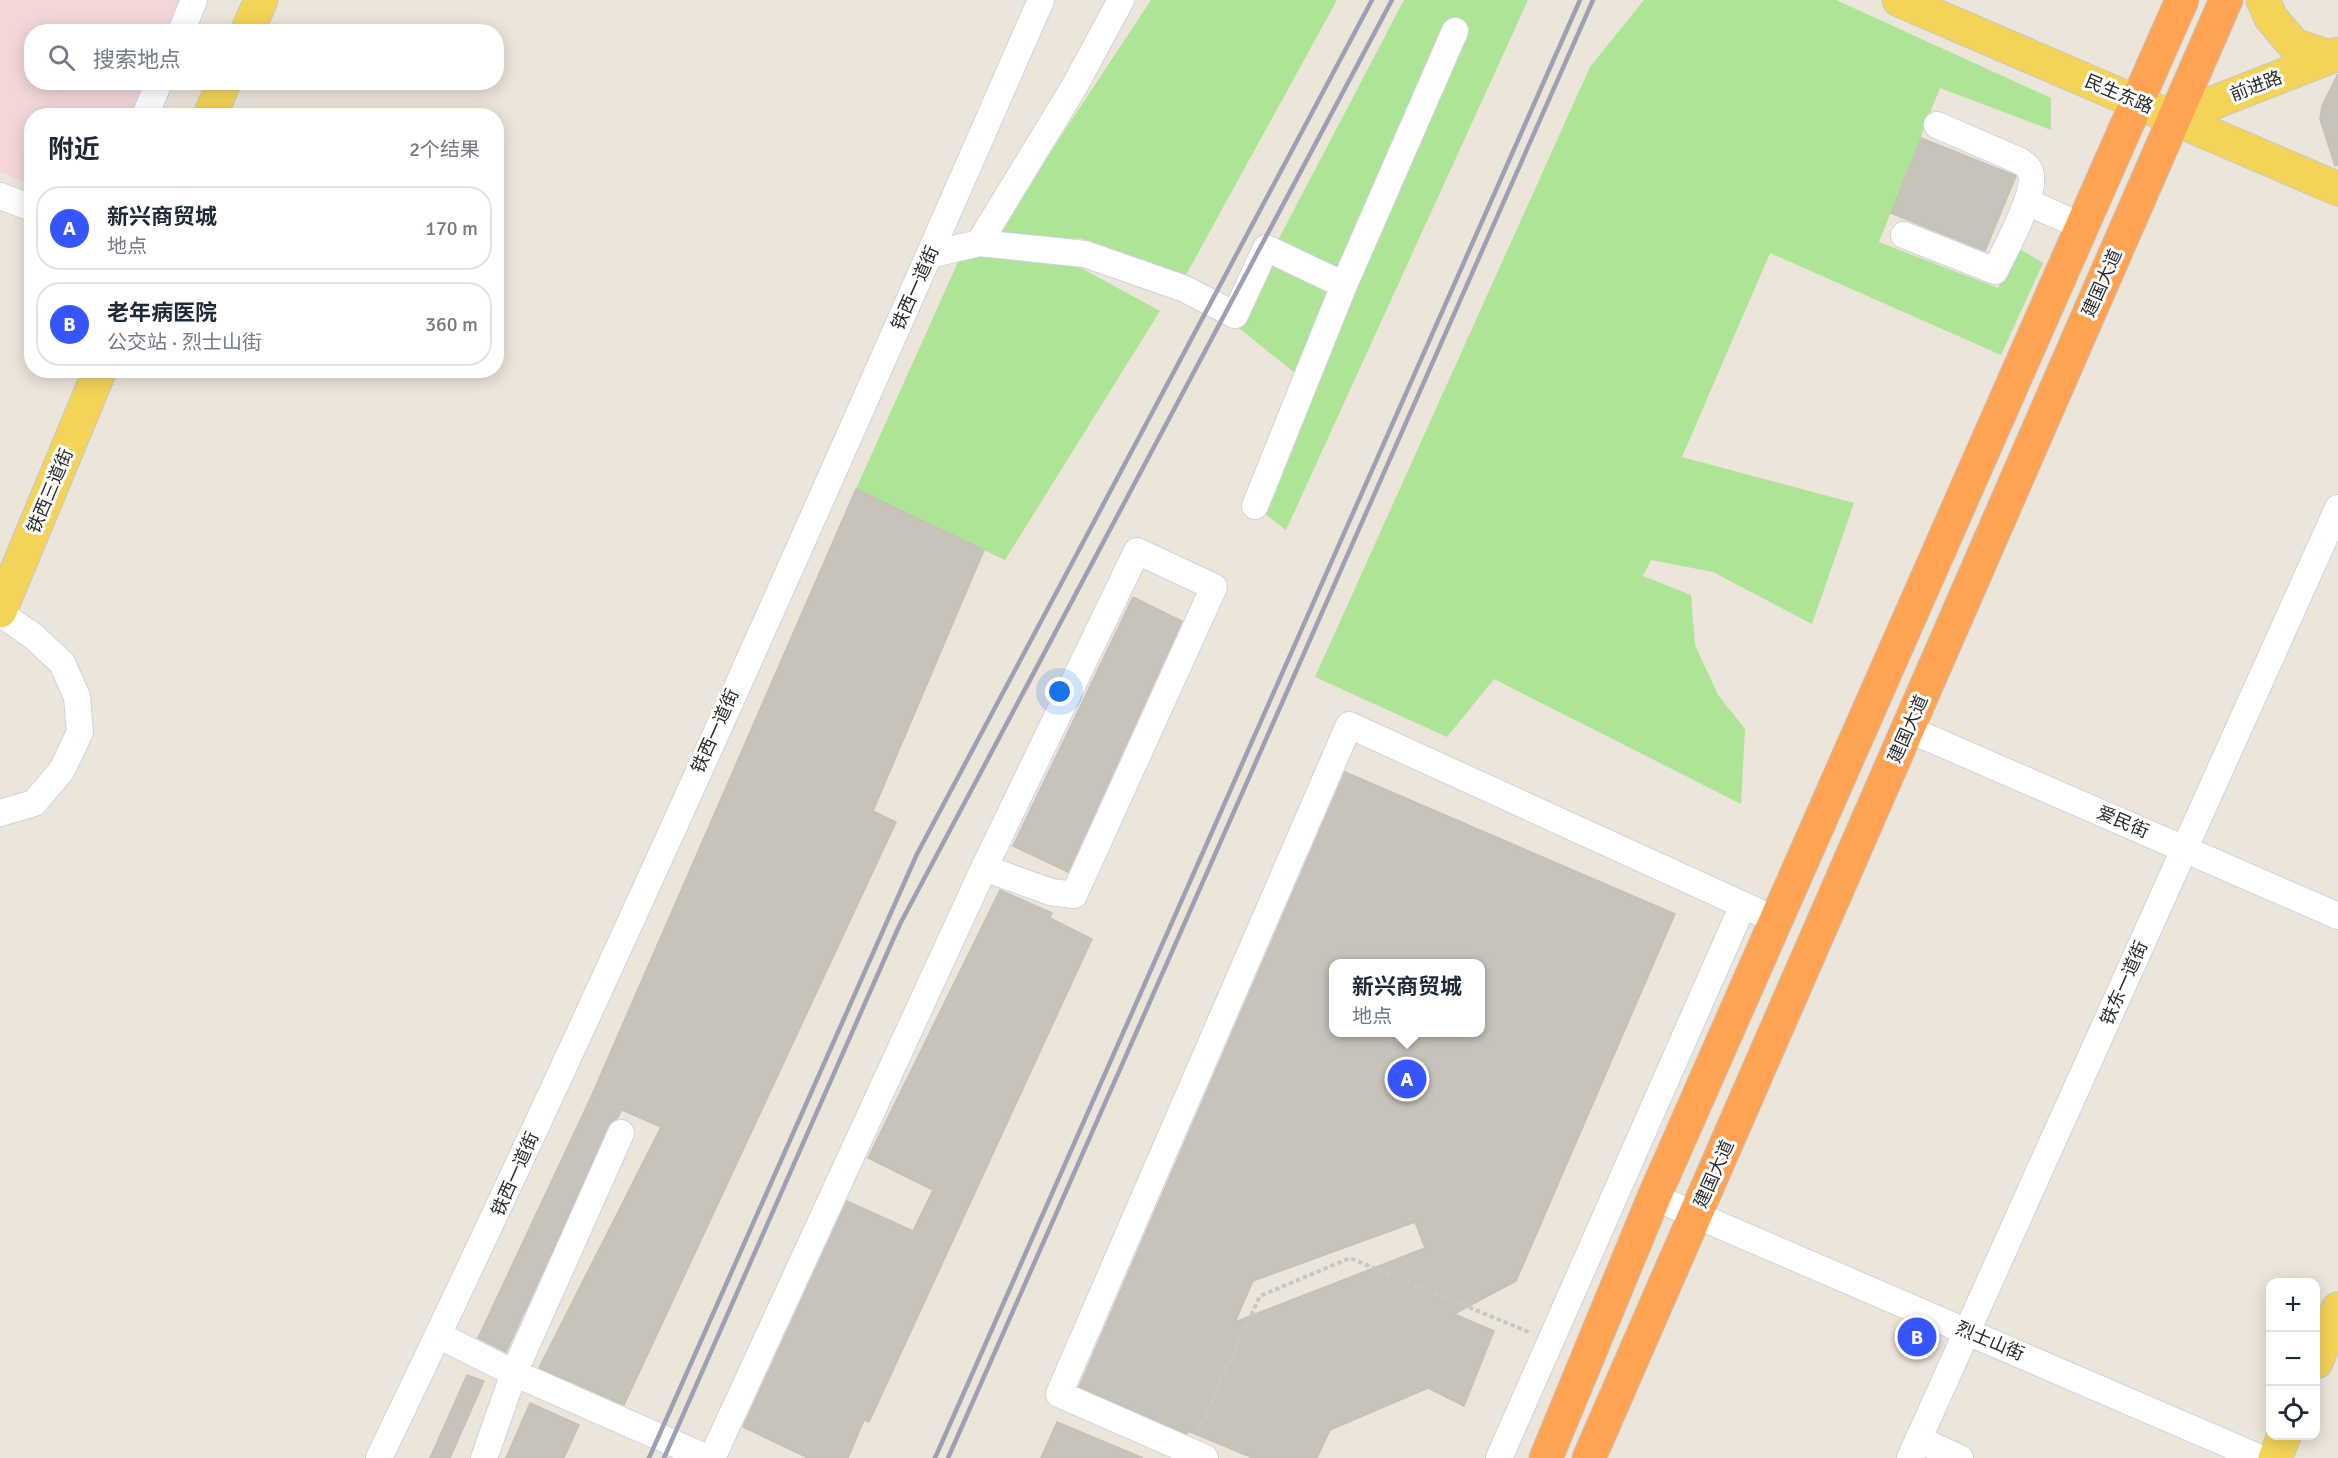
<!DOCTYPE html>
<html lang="zh">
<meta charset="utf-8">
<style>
:root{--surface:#fff;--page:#f2f2f3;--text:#1f2937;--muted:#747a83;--line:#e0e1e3;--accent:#3655fd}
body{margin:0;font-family:Signika,"Noto Sans SC",sans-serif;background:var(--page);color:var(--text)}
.controls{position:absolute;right:18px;bottom:18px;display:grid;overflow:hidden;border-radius:12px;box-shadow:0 3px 15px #0003}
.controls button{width:54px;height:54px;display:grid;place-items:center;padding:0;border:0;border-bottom:2px solid var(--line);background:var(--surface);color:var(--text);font:30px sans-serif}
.you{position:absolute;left:1060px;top:692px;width:21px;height:21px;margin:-15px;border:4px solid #fff;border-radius:50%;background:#1a73e8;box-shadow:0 0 0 9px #1a73e833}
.badge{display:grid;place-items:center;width:39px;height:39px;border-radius:50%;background:var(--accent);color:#fff;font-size:20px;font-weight:700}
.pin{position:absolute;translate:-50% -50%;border:3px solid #fff;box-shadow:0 2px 6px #0006}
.popup{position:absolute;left:1329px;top:959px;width:156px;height:78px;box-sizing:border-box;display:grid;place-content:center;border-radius:12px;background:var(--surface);filter:drop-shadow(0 2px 4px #0005);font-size:20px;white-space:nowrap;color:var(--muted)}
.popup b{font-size:22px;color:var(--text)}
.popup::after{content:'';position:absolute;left:50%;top:100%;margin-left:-12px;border:12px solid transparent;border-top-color:var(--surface)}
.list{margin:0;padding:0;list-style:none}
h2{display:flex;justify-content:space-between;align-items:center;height:78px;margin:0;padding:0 24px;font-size:26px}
h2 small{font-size:20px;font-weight:400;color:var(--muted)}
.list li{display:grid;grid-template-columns:39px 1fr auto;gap:18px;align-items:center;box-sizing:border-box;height:84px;margin:0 12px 12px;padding:0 12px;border:2px solid var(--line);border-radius:24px}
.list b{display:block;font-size:22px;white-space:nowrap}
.list p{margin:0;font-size:20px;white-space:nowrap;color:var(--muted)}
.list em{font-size:20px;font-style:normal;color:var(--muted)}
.icon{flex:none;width:33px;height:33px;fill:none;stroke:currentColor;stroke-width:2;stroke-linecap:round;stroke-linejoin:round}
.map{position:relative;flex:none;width:2338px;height:1458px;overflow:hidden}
.search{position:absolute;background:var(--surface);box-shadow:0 3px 15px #0003;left:24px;top:24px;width:480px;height:66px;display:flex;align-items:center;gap:15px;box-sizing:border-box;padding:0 21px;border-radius:24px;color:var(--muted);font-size:22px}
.panel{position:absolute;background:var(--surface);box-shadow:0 3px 15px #0003;left:24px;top:108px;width:480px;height:270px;border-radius:24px}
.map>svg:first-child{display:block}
.medical{fill:#f3d7d7}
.green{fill:#ade495}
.building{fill:#c7c2ba;stroke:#c7c1b4;stroke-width:1.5;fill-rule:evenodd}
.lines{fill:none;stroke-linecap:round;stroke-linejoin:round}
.minor-casing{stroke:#d0d2e2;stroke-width:28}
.major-casing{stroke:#c7c7c7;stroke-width:35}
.highway-casing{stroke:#c7c7c7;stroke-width:35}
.path{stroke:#c7c7c7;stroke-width:4;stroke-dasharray:4.5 3;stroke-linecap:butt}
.minor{stroke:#fff;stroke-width:26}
.major{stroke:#f3d458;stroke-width:33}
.highway{stroke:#ffa352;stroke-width:33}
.rail{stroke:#9da0b4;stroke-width:4.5}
.labels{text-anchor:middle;stroke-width:6;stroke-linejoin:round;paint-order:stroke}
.street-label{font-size:18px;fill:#292929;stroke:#fff}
</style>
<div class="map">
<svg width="2338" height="1458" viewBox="0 0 2338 1458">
<rect width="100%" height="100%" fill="#ece5da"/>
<path class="medical" d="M 0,0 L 183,0 L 170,31 L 32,32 L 32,82 L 149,83 L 136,115 L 32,116 L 31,185 L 0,172 Z"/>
<path class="green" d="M 1151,0 L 1337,0 L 1175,295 L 1081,238 L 1020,245 L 999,230 Z
M 1404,0 L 1528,0 L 1286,530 L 1246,499 L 1296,374 L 1234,324 Z
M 1644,0 L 1836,0 L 2051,98 L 2051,130 L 1940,88 L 1879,242 L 1998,288 L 2020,249 L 2043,263 L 2001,355 L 1770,253 L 1682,457 L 1854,503 L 1812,624 L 1713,572 L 1651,560 L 1643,576 L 1691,595 L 1695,645 L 1718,695 L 1745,729 L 1741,804 L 1494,679 L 1447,737 L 1315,677 L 1590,67 Z
M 963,251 L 1068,261 L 1160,311 L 1005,560 L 856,489 Z"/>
<path class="building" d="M 2338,74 L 2338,165 L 2335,166 L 2320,119 L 2322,106 Z
M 1921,138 L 2016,176 L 1985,251 L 1891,213 Z
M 856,489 L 984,550 L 873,811 L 896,822 L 624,1405 L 539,1368 L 661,1127 L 622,1110 L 617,1119 L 612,1121 L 506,1352 L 478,1338 L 591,1097 Z
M 1133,597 L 1182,621 L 1068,872 L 1013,846 Z
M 1345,772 L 1675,914 L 1516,1281 L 1454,1314 L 1494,1331 L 1464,1406 L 1428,1388 L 1330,1430 L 1317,1458 L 1253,1458 L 1188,1431 L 1187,1434 L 1079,1387 ZM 1334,963 L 1480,963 L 1480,1032 L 1334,1032 ZM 1415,1222 L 1425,1248 L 1235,1322 L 1253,1281 Z
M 1000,890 L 1052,913 L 1050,918 L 1092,939 L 869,1422 L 864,1420 L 848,1458 L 808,1458 L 743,1427 L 847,1201 L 913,1231 L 933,1190 L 868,1158 Z
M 467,1375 L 484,1381 L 450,1458 L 430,1458 Z
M 530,1403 L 579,1425 L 564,1458 L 506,1458 Z
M 1057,1422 L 1143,1458 L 1041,1458 Z"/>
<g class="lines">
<g class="minor-casing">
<path id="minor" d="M 181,32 L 194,0
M 145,116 L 159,82
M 0,196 L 32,208
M 2027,202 L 2081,226
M 1904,235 L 1995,271 C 2004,251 2039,191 2030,171 C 2029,167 2023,163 2020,161 L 1937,125
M 979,243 L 1085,254 L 1185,289 L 1235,315 L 1266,248 L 1344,285
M 929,255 L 979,243 L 1074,87 L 1121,0
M 1255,506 L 1344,285 L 1455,31
M 0,613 L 33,636 L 62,663 L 77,697 L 80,732 L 62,770 L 34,803 L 0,813
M 1908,729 L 2338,916
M 1654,1197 L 2260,1458
M 438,1335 L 514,1373 L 707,1458
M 1918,1439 L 1960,1458
M 379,1458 C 611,977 827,489 1041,0
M 484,1458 L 514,1373 L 621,1133
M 712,1458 L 984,868 L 1137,551 L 1214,587 L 1074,895 L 1051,892 L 984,868
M 1205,1458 L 1059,1394 L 1349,725 L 1776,920
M 1499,1458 L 1743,905
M 1910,1458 L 2338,508"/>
</g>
<g class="major-casing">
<path id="major" d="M 1899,0 L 2338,189
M 2263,0 L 2271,18 L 2294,45 L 2330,57
M 247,32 L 261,0
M 210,116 L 224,82
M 2174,118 L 2338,54
M 0,611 L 100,370
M 2316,1362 L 2338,1309
M 2275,1458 L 2284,1436"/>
</g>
<g class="highway-casing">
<path id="highway" d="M 1546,1458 L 1654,1197 L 2182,0
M 1589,1458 L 2226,0"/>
</g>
<path class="path" d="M 1198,1431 L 1260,1296 L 1350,1258 L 1531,1333"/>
<use href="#minor" class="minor"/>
<use href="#major" class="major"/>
<use href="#highway" class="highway"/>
<path class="rail" d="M 649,1458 L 917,854 L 1372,0
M 664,1458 L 900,924 L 1392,0
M 935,1458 L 1580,0
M 948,1458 L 1593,0"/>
</g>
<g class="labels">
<g class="street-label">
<text transform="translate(2256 86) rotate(-21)" y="6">前进路</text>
<text transform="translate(2119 94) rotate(23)" y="6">民生东路</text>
<text transform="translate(2102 283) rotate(-66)" y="6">建国大道</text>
<text transform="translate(915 288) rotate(-66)" y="6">铁西一道街</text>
<text transform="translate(50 491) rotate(-67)" y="6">铁西三道街</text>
<text transform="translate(1908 729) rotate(-66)" y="6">建国大道</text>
<text transform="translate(715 731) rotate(-66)" y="6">铁西一道街</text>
<text transform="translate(2123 822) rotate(23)" y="6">爱民街</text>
<text transform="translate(2124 983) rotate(-66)" y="6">铁东一道街</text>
<text transform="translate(515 1174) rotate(-66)" y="6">铁西一道街</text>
<text transform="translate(1714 1174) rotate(-66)" y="6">建国大道</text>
<text transform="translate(1990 1341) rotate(23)" y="6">烈士山街</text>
</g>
</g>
</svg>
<div class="controls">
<button>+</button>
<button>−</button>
<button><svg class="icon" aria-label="locate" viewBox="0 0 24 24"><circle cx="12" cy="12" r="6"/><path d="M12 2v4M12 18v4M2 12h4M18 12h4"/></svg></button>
</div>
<div class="you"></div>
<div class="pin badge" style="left:1407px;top:1079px">A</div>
<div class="popup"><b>新兴商贸城</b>地点</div>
<div class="pin badge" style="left:1917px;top:1337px">B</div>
<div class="search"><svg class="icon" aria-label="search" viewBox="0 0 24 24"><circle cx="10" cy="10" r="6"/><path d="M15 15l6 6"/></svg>搜索地点</div>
<section class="panel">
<h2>附近<small>2个结果</small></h2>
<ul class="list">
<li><span class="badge">A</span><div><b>新兴商贸城</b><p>地点</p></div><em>170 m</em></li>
<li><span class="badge">B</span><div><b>老年病医院</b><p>公交站 · 烈士山街</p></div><em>360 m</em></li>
</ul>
</section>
</div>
